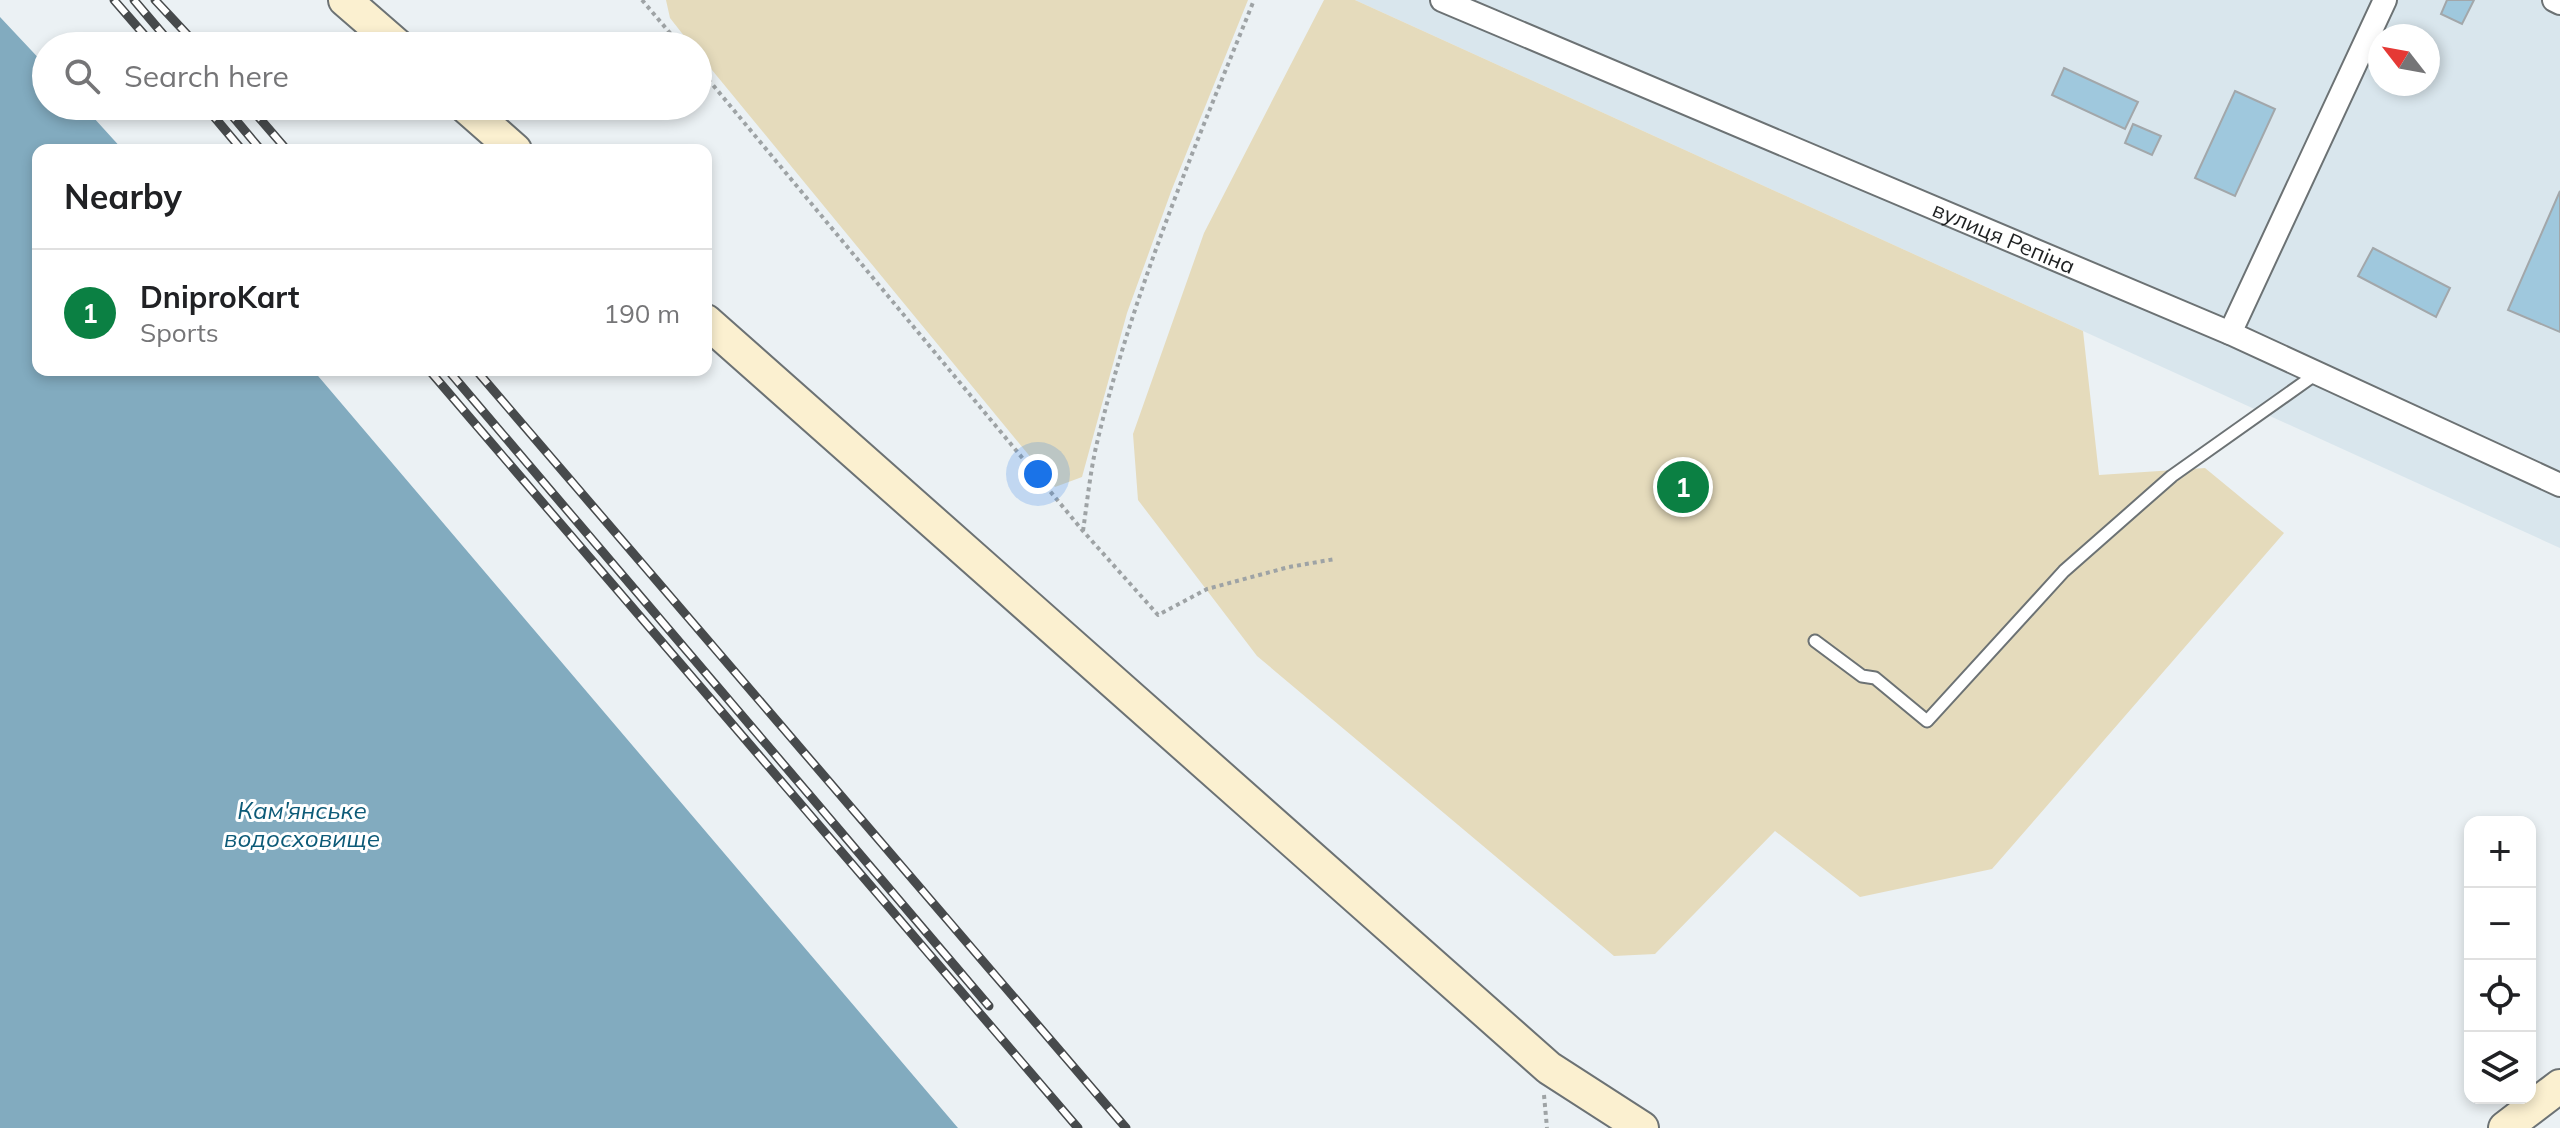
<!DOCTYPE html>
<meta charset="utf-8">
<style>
:root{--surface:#fff;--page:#f6f6f6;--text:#202124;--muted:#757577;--line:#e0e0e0;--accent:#0b8043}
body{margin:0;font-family:Mulish,sans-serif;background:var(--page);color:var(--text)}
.controls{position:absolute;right:24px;bottom:24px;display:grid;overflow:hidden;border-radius:16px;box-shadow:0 4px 12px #0003}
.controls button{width:72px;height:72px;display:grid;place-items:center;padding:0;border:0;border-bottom:2px solid var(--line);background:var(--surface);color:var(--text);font:40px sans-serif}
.compass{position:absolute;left:2368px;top:24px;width:72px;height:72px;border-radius:50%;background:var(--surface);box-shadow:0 4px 12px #0003;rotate:301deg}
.you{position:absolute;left:1038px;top:474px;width:28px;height:28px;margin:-20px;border:6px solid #fff;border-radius:50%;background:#1a73e8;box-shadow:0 0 0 12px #1a73e833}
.badge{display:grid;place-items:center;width:52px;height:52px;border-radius:50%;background:var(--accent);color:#fff;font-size:26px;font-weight:700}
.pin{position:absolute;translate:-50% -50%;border:4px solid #fff;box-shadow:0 2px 8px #0006}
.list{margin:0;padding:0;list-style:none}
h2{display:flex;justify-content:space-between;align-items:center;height:104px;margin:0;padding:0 32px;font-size:34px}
h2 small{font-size:26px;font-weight:400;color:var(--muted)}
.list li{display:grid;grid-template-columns:52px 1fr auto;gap:24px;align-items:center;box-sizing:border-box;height:128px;padding:0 32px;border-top:2px solid var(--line)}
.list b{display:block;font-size:30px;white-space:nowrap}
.list p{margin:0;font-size:26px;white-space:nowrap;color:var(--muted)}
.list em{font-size:26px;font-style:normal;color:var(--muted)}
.icon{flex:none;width:44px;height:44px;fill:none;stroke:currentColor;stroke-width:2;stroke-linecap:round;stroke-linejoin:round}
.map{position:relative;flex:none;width:2560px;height:1128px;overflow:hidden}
.search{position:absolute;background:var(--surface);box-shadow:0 4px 12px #0003;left:32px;top:32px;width:680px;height:88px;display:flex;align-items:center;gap:20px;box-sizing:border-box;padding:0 28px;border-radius:44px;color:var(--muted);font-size:30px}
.panel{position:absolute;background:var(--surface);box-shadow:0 4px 12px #0003;left:32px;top:144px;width:680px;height:232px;border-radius:16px}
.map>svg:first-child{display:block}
.built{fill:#d9e6ed;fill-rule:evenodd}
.green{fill:#e5dbbc}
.water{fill:#82abbf}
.building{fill:#9fc8dd;stroke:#a2a7aa;stroke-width:2}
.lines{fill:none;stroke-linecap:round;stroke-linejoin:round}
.lane-casing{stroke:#6c7274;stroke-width:15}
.street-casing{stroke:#6c7274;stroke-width:26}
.secondary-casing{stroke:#6c7274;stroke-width:36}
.path{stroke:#9ea3a5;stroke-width:4;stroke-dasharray:4 4;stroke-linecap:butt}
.lane{stroke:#fff;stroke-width:11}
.street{stroke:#fff;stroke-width:22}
.secondary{stroke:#fbf0d0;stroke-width:32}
.rail-casing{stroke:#474a4c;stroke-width:9}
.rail{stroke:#fff;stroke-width:6;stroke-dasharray:18;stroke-linecap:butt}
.labels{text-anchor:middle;stroke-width:6;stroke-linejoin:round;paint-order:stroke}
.street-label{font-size:22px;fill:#1e2021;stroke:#fff}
.water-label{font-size:24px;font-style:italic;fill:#0d5b78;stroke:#fff}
</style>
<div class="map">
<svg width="2560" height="1128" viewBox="0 0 2560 1128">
<rect width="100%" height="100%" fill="#ebf1f4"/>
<path class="built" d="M 1355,0 L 2560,0 L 2560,548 L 2083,331 ZM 2380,36 L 2428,36 L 2428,84 L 2380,84 Z"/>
<path class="green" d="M 666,0 L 1248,0 L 1172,189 L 1127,313 L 1082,477 L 1055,487 L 698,53 L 698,46 L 692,46 L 670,18 Z
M 1324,0 L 1355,0 L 2083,331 L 2099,475 L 2205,468 L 2284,533 L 1992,869 L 1860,897 L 1775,831 L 1655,954 L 1614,956 L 1257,656 L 1138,500 L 1133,434 L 1204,233 Z"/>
<path class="water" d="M 0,17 L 46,66 L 46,106 L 83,106 L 123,150 L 38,150 L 38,370 L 313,370 L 958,1128 L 0,1128 Z"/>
<path class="building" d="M 2447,0 L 2474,0 L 2462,24 L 2441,14 Z
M 2064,68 L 2138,102 L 2125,129 L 2052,95 Z
M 2235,91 L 2275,109 L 2235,196 L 2195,178 Z
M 2133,124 L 2161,136 L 2152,155 L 2125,143 Z
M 2560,191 L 2560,332 L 2508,310 Z
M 2373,248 L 2450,288 L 2436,317 L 2358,276 Z"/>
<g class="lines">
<g class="lane-casing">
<path id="lane" d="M 1815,641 L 1862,676 L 1875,678 L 1927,721 L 2064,571 L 2172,476 L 2316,374"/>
</g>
<g class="street-casing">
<g id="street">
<path id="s1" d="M 1442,0 L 2230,333 L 2560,485"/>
<path d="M 2554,0 L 2560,3"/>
<path d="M 2230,333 L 2385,0"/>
</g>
</g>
<g class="secondary-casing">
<path id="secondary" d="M 345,0 L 398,46
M 465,106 L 515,150
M 706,321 L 1549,1068 L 1642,1128
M 2505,1128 L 2560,1086"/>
</g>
<path class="path" d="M 642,0 L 681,46
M 698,67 L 1083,531 L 1158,615 L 1207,589 L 1289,567 L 1335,559
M 1083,531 C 1087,503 1090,474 1096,447 C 1132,293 1195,147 1254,0
M 1544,1095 L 1547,1128"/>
<use href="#lane" class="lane"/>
<use href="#street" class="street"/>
<use href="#secondary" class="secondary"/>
<g class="rail-casing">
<path id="rail" d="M 114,0 L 154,46
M 134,0 L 173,46
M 155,0 L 198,46
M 205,106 L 242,150
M 224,106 L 261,150
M 249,106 L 287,150
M 429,370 L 1078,1128
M 448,370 L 989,1006
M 476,370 L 1126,1128"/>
</g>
<use href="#rail" class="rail"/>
</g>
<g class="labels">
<g class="street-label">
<text dy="8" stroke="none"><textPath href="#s1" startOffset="610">вулиця Репіна</textPath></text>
</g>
<g class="water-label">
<text x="302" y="819">Кам'янське<tspan x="302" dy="28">водосховище</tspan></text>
</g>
</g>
</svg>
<div class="controls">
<button>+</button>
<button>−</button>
<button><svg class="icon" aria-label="locate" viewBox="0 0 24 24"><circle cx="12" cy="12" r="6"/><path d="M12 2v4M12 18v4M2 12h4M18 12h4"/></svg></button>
<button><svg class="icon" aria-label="layers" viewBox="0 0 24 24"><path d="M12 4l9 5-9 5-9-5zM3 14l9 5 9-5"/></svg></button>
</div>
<svg class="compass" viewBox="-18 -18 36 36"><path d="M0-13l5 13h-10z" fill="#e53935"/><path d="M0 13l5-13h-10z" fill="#757577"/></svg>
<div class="you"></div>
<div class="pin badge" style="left:1683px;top:487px">1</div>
<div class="search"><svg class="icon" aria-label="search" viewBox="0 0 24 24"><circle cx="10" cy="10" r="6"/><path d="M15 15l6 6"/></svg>Search here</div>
<section class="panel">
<h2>Nearby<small></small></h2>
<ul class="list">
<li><span class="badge">1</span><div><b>DniproKart</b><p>Sports</p></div><em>190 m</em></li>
</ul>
</section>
</div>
